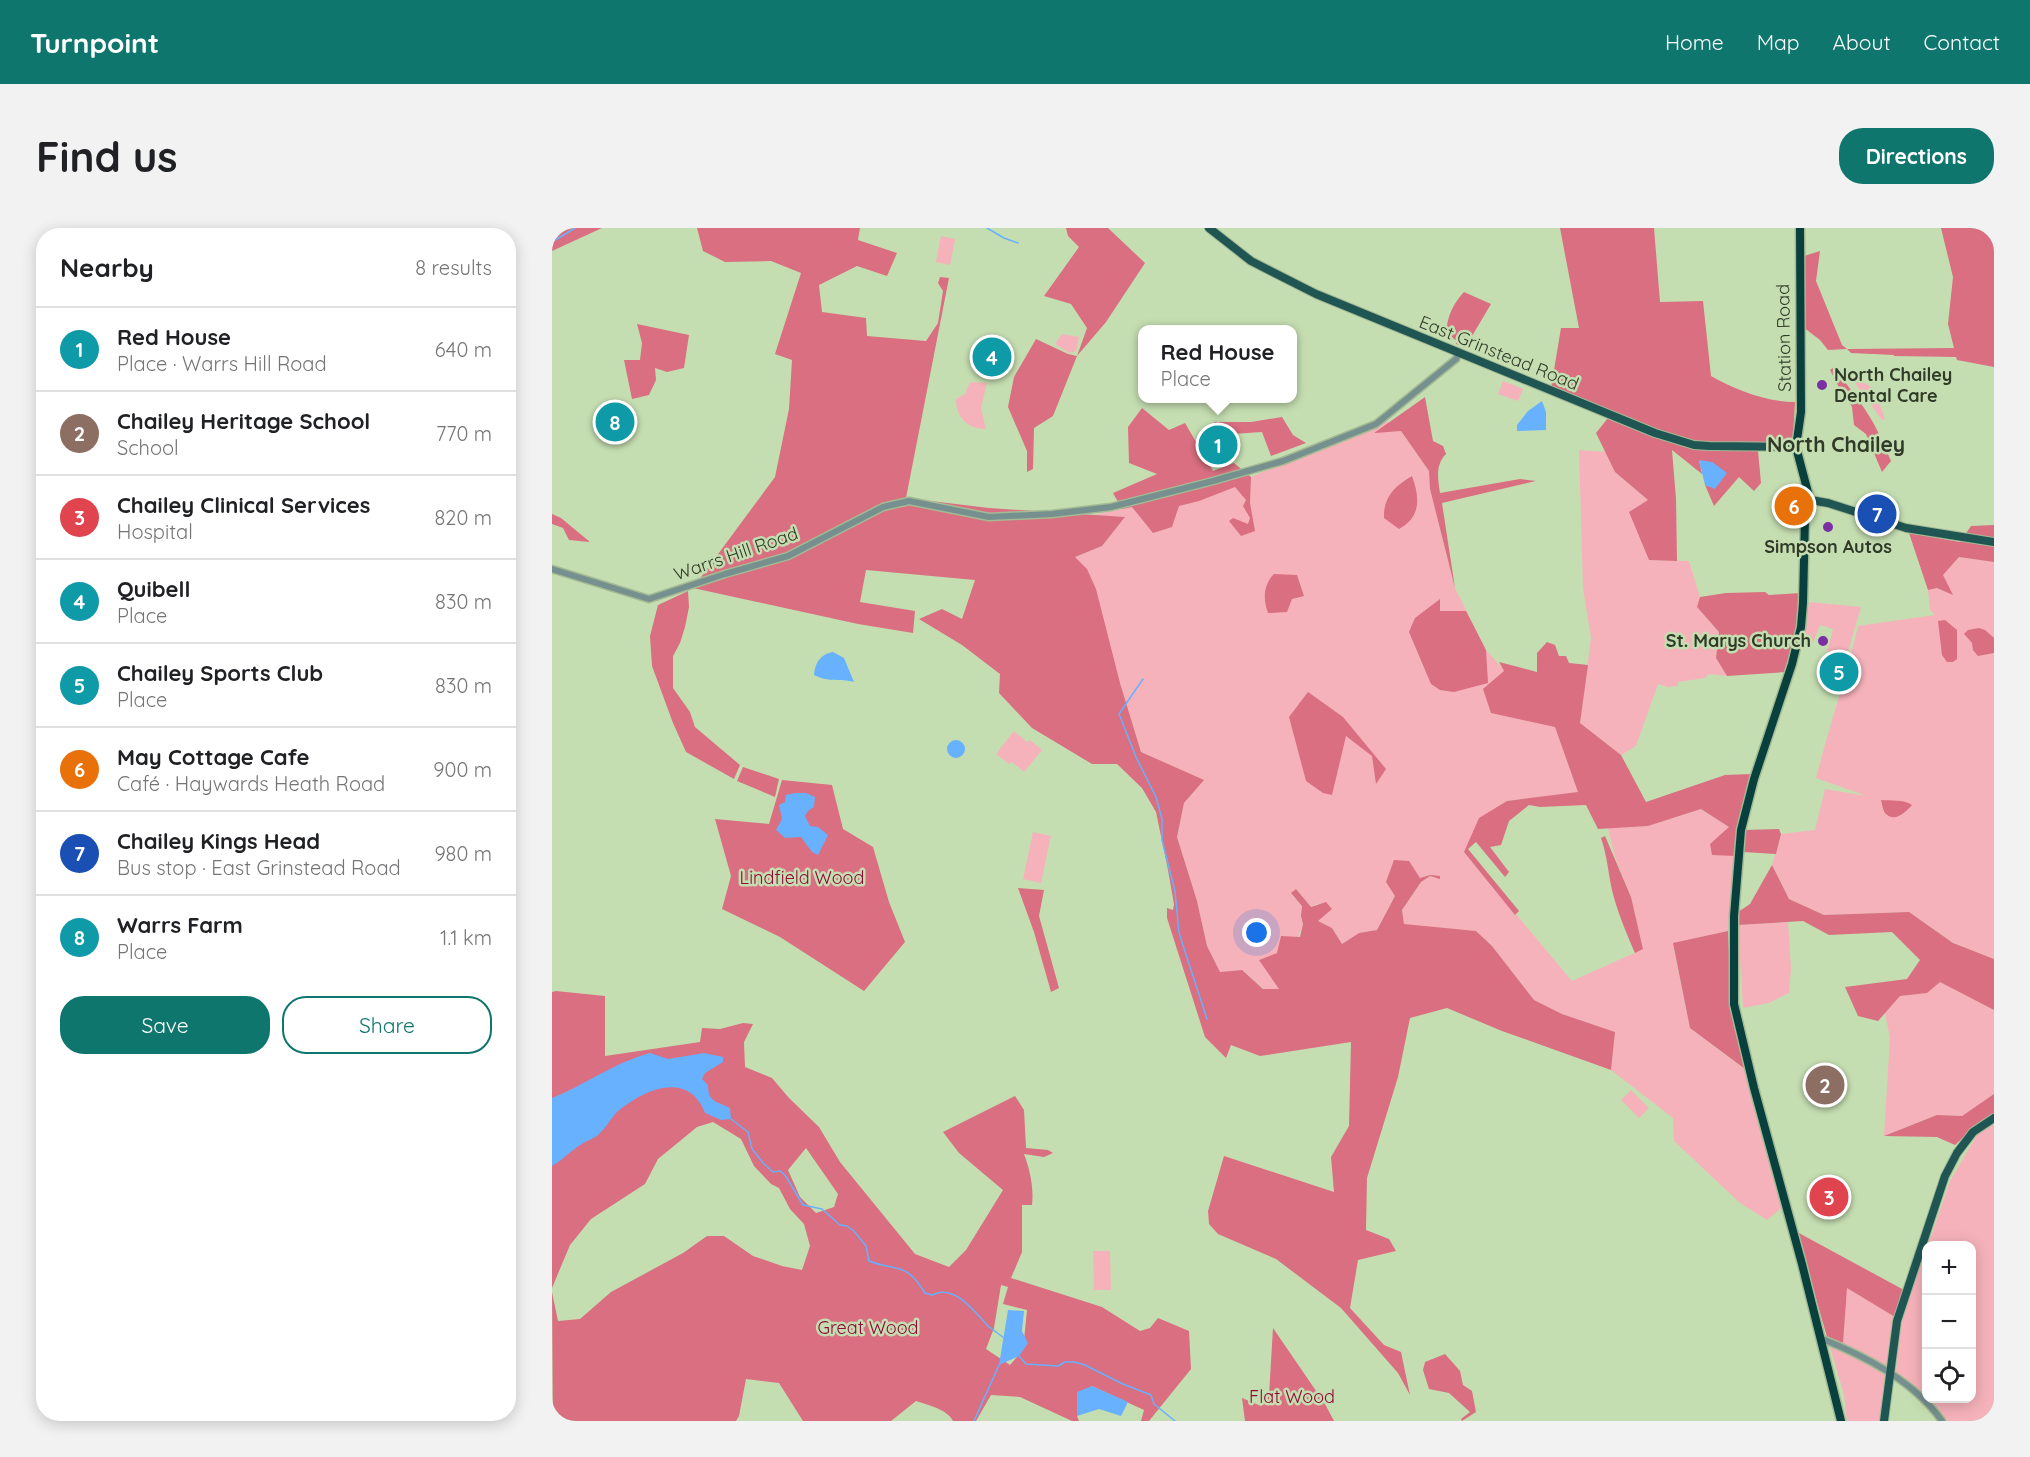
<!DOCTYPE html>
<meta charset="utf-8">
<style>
:root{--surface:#fff;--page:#f2f2f2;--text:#202124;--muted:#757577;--line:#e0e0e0;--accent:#0f766e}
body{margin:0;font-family:Quicksand,sans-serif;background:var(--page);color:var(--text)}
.controls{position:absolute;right:18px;bottom:18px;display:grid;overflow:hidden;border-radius:12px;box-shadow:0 3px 15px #0003}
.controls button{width:54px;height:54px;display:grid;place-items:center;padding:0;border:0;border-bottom:2px solid var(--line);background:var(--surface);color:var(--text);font:30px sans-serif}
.you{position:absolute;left:705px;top:705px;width:21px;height:21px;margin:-15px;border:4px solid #fff;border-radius:50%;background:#1a73e8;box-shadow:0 0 0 9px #1a73e833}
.badge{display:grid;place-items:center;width:39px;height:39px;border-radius:50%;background:var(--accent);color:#fff;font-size:20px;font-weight:700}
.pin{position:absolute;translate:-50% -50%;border:3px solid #fff;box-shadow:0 2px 6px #0006}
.popup{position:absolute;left:586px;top:97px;width:159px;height:78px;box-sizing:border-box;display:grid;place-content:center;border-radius:12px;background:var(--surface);filter:drop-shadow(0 2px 4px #0005);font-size:20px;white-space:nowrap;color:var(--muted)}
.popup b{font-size:22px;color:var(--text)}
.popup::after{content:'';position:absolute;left:50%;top:100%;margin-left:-12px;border:12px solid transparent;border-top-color:var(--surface)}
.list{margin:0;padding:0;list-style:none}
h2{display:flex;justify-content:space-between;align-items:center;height:78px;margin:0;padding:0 24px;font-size:26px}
h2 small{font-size:20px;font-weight:400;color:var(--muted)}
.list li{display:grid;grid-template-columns:39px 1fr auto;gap:18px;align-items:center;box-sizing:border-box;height:84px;padding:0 24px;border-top:2px solid var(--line)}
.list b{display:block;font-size:22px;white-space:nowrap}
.list p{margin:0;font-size:20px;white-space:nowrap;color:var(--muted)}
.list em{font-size:20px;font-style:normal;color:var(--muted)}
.actions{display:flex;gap:12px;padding:18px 24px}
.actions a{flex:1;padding:14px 0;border:2px solid var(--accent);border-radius:24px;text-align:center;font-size:21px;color:var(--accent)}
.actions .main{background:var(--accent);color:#fff}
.icon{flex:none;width:33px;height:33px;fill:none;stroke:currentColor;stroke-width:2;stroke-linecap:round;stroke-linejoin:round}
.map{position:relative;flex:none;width:1442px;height:1193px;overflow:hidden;border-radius:24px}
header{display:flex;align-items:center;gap:36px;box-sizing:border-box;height:84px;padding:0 30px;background:var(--accent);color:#fff}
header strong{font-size:28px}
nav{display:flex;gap:33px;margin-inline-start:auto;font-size:21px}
.intro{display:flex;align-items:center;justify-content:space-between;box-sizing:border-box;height:144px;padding:0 36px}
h1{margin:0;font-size:42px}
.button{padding:15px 27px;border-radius:24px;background:var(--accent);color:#fff;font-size:21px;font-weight:700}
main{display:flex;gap:36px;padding:0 36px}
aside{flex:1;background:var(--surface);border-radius:24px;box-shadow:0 3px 15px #0003}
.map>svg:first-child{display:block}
.green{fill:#f6b2ba}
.forest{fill:#d96f80;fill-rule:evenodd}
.water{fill:#68b1fe}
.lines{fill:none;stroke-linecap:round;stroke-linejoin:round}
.stream{stroke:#68b1fe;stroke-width:1.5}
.minor-casing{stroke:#a4ba93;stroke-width:9}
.major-casing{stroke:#a4ba93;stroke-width:10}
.highway-casing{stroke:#a4ba93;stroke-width:11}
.minor{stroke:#75908e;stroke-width:6}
.major{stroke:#1f5654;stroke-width:8}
.highway{stroke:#08403e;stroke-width:8}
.poi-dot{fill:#7a30a2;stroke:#c5deb1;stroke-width:2}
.labels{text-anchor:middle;stroke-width:5;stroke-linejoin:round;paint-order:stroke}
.street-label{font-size:18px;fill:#303a28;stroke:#c5deb1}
.poi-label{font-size:18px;font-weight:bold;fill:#303a28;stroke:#c5deb1;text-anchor:start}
.park-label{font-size:18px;fill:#900736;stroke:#c5deb1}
.quarter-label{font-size:21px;font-weight:bold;fill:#303a28;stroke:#c5deb1}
</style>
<header>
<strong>Turnpoint</strong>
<nav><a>Home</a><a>Map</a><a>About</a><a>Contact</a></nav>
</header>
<div class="intro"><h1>Find us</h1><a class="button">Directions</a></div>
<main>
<aside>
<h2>Nearby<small>8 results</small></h2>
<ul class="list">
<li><span class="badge" style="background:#0f9aa8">1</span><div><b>Red House</b><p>Place · Warrs Hill Road</p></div><em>640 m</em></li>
<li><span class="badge" style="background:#8d6e63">2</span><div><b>Chailey Heritage School</b><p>School</p></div><em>770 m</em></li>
<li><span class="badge" style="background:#e0444e">3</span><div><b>Chailey Clinical Services</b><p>Hospital</p></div><em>820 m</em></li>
<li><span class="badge" style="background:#0f9aa8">4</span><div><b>Quibell</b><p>Place</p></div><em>830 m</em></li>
<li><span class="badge" style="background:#0f9aa8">5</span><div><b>Chailey Sports Club</b><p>Place</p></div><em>830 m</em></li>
<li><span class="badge" style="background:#e8710a">6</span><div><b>May Cottage Cafe</b><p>Café · Haywards Heath Road</p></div><em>900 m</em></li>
<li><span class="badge" style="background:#1a4fb4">7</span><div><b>Chailey Kings Head</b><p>Bus stop · East Grinstead Road</p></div><em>980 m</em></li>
<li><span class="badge" style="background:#0f9aa8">8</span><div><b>Warrs Farm</b><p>Place</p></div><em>1.1 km</em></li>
</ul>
<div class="actions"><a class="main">Save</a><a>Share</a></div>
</aside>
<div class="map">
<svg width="1442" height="1193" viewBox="0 0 1442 1193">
<rect width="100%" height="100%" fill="#c5deb1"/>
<path class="green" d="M 389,8 L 403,11 L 398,37 L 384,34 Z
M 510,106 L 527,109 L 524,123 L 517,125 L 503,116 Z
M 1295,144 L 1322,161 L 1333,191 L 1330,192 Z
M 951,153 L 971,161 L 966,173 L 946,166 Z
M 418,154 L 435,155 L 429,180 L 434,201 C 415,201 404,189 404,171 L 413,166 Z
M 831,191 L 849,203 L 877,243 L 878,261 L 903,360 L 934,422 L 1003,499 L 1027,565 L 955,573 L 912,624 L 1020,753 L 1091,721 L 1079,669 L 1063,629 L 1056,600 L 1096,598 L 1149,581 L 1177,599 L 1183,628 L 1176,703 L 1121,716 L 1138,800 L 1195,843 L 1231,979 L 1215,992 L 1188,975 L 1122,913 L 1121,890 L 1059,842 L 1062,804 L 1010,786 L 982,772 L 940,718 L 924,703 L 852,697 L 850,682 L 869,654 L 878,648 L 887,651 L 878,647 L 868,650 L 843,668 L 825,702 L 807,705 L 790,716 L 780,700 L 766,693 L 767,675 L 759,679 L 744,661 L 739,666 L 750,678 L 749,688 L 751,696 L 727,761 L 712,761 L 690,742 L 668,744 L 655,718 L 645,673 L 625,609 L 632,575 L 651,552 L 589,524 L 568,455 L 523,329 L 550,318 L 572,290 L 541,287 L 608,273 L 699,249 Z
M 1027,222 L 1054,224 L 1063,244 L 1096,272 L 1097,332 L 1137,333 L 1148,369 L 1145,379 L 1167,404 L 1164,430 L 1175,448 L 1157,446 L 1153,450 L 1126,454 L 1126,458 L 1116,459 L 1106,456 L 1084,518 L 1069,527 L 1028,495 L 1039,410 L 1031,360 Z
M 1407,329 L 1442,334 L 1442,731 L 1401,715 L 1357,684 L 1272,687 L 1237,671 L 1220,637 L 1229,606 L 1263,602 L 1273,561 L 1315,568 L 1264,550 C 1277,499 1294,449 1306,398 L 1383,387 L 1378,382 L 1376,362 L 1385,360 L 1400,366 L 1391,347 Z
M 1257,374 L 1309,379 L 1293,434 L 1274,429 L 1281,401 L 1268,397 L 1261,414 L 1252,411 Z
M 462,503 L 475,514 L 478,512 L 490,522 L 472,544 L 460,534 L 457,536 L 444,526 Z
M 481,604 L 499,608 L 489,655 L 471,651 Z
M 1236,694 L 1239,740 L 1237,765 L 1217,775 L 1191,780 L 1186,697 Z
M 1388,753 L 1442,782 L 1442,866 L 1410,888 L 1385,887 L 1332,908 L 1338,810 L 1333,785 L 1348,768 L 1375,765 Z
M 1079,862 L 1097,880 L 1087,890 L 1069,872 Z
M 1442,893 L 1442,1193 L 1395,1193 L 1384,1178 L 1375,1171 L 1420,1170 L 1420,1018 L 1376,1017 L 1398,953 L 1425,907 Z
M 1374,1022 L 1374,1170 L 1344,1144 L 1349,1094 Z
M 541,1023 L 558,1023 L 559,1062 L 542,1062 Z
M 1294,1059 L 1343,1089 L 1340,1096 L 1328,1193 L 1295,1193 L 1292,1167 L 1275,1109 L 1291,1114 Z"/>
<path class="forest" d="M 5,0 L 50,0 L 0,23 L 0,3 Z
M 145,0 L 308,0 L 306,12 L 345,25 L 335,48 L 305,38 L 267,57 L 270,84 L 314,90 L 315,108 L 374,113 L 386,95 L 391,63 L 386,55 L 388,49 L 397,50 L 354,270 L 437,280 L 573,289 L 550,318 L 523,329 L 535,341 L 544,361 L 568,455 L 589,524 L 652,552 L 632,575 L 625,609 L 645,673 L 655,718 L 668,744 L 690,742 L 711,761 L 727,761 L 707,732 L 725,725 L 729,708 L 748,709 L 751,696 L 749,688 L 750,678 L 739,665 L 744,661 L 759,679 L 774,674 L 780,681 L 766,693 L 780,700 L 790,716 L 807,705 L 825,702 L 843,668 L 834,654 L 842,632 L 857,633 L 868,650 L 878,647 L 888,648 L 888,651 L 878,648 L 869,654 L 850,682 L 852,696 L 924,703 L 940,718 L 982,772 L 1010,786 L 1063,804 L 1059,842 L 950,803 L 895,780 L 858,790 L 846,849 L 815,950 L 814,1002 L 837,1011 L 844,1023 L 806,1032 L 798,1080 L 832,1117 L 849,1124 L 858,1167 L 846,1145 L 789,1080 L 724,1031 L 666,1006 L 657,996 L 656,983 L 672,928 L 782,964 L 779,929 L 797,898 L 799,814 L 708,828 L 679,817 L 674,830 L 653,809 L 615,690 L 615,680 L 621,682 L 622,676 L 616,642 L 604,584 L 590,560 L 565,536 L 540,536 L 480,500 L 447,465 L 448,446 L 410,417 L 367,391 L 390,381 L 410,391 L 423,352 L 314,342 L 308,374 L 363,383 L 361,405 L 306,396 L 141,360 L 223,249 L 237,181 L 240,132 L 223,126 L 249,45 L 219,33 L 173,34 L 151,23 Z
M 514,0 L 556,0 L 593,35 L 554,94 L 525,128 L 501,188 L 482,200 L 481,241 L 475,244 L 475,223 L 456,179 L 462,149 L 484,111 L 516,126 L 525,128 L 535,100 L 519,76 L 492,68 L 527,19 L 516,8 Z
M 1008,0 L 1102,0 L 1108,74 L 1151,73 L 1159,148 C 1183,162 1215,174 1243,174 L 1241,209 L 1226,215 L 1202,216 L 1206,223 L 1209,255 L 1202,263 L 1187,249 L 1162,278 L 1153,257 L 1163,260 L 1147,232 L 1150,246 L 1120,222 L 1124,271 L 1125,333 L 1097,332 L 1077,284 L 1096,272 L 1063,244 L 1044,205 L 1060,185 L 999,160 L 1009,100 L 1027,100 Z
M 1389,0 L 1442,0 L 1442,139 L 1405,132 L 1404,129 L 1342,128 L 1342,127 L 1299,125 L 1295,121 L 1276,122 L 1268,112 L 1251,99 L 1252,28 L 1268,23 L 1264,53 L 1290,117 L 1295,121 L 1402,120 L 1396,96 L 1401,49 Z
M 912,64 L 939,76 L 913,120 L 904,116 L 905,113 L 895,106 C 893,92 902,74 912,64 Z
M 85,96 L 137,107 L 132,140 L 115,144 L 103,140 L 104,152 L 97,167 L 80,171 L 72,132 L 88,132 L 90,115 Z
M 1282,139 C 1296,159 1316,182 1326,204 C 1328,209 1327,212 1330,217 L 1332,217 L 1339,233 L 1330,244 L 1314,206 L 1302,197 L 1300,179 L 1297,174 L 1294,173 L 1278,142 Z
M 873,169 L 881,213 L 891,218 L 894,226 C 883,237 886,251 888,265 L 968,251 L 984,253 L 890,275 L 903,360 L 878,261 L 877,243 L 849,203 L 822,205 Z
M 590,180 L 617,202 L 633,195 L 661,243 L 682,235 L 699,249 L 698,275 L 703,303 L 689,308 L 677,293 L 681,290 L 696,296 L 698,290 L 691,278 L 694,272 L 683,259 L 647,273 L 627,278 L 620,299 L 601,305 L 580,279 L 570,281 L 561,265 L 605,246 L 577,235 L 576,199 Z
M 730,189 L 741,207 L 754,215 L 719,228 L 710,204 L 666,207 L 662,194 L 699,194 Z
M 860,248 C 868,270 869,289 847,301 L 832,290 C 831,269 843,258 860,248 Z
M 0,286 L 9,290 L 38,314 L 17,312 L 11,300 L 0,296 Z
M 1442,297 L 1442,334 L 1407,329 L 1391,347 L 1401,367 L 1385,360 L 1376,362 L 1357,305 L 1408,314 L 1419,298 Z
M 722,346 L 745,347 L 752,368 L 740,371 L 735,384 L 716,385 C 711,371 711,357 722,346 Z
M 136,363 L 137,379 L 133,399 L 128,415 L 121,428 L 121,460 L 138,484 L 143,499 L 188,537 L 182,551 L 134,524 L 121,495 L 100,438 L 98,408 L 106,377 Z
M 1213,364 L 1217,367 L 1248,365 L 1243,407 L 1234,444 L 1175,448 L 1164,430 L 1167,404 L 1145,379 L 1148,369 L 1174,365 Z
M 888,371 L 888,383 L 914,383 L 934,422 L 936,455 L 902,464 L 888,462 L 879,456 L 857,404 L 863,390 Z
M 1393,392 L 1405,402 L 1405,431 L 1401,434 L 1395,434 L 1390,427 L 1386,393 Z
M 1427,400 L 1433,402 L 1442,410 L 1442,425 L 1426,428 L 1421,422 L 1420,415 L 1412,406 L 1416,402 Z
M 995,414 L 1003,417 L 1007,428 L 1014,428 L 1017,435 L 1036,437 L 1028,495 L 1069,527 L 1094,574 L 1173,547 L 1200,546 L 1183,628 L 1160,627 L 1158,616 L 1177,599 L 1149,581 L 1096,598 L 1046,601 L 1034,577 L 988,579 L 977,577 L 957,593 L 949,617 L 938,619 L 957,644 L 953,649 L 924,614 L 916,621 L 967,683 L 963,687 L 912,624 L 927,590 L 955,573 L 1026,564 L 1003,499 L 939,485 L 931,461 L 952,443 L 947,434 L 985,444 L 985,425 Z
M 756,464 L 791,489 L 834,541 L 824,556 L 820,528 L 794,508 L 780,567 L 771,565 L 754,553 L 737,489 Z
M 191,539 L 227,551 L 223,569 L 185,553 Z
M 230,552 L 280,557 L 291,601 L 321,619 L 337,674 L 353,714 L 312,763 L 228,709 L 170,681 L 179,648 L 163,591 L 217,596 Z
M 1329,572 C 1339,573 1351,571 1360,577 C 1355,583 1343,595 1334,586 C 1331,584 1330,575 1329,572 Z
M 1227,601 L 1229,606 L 1224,626 L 1191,624 L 1192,602 Z
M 1053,608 L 1079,669 L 1091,721 L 1083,725 C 1074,704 1065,683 1060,662 C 1056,644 1055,627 1049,610 Z
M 1220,637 L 1237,671 L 1272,687 L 1357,684 L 1401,715 L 1442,731 L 1442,782 L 1388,754 L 1375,765 L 1348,768 L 1326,793 L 1306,788 L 1293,759 L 1355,751 L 1368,732 L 1340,704 L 1277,707 L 1251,693 L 1186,697 L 1186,684 L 1198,676 Z
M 466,660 L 492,662 L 487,688 L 507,760 L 499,764 L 482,704 Z
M 1176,703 L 1179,776 L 1193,841 L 1138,800 L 1121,715 Z
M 4,763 L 53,768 L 53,828 L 148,814 L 150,800 L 168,801 L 191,795 L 201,796 L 192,814 L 193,839 L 220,850 L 237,870 L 267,899 L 288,934 L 363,1026 L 397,1039 L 414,1022 L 451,962 L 407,925 L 391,904 L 463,868 L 472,882 L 474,920 L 496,922 L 501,925 L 492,929 L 472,926 C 478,942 482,960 480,977 L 470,977 L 470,1024 L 459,1050 L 550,1079 L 588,1103 L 598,1100 L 606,1090 L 637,1103 L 639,1141 L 597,1193 L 589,1193 L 592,1182 L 540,1158 L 525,1188 L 527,1193 L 520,1193 L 468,1169 L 439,1167 L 424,1193 L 401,1193 C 395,1181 376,1177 364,1173 L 339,1193 L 251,1193 L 227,1155 L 194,1151 L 187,1188 L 184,1193 L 1,1193 L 0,1064 L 6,1093 L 28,1091 L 59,1064 L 131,1025 L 155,1008 L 172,1008 L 201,1028 L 230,1038 L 250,1042 L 258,1018 L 252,996 L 238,981 L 227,960 L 219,956 L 202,938 L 189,911 L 161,894 L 145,899 L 106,931 L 93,956 L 39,991 L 18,1017 L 0,1060 L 0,764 ZM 254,920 L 286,966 L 282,979 L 264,985 L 248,969 L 236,942 ZM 449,1057 L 456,1059 L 451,1076 L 475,1082 L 471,1122 L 458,1137 L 434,1121 L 442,1100 Z
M 1442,866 L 1442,885 L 1422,899 L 1403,917 L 1385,909 L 1332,908 L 1385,887 L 1410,888 Z
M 1245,1004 L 1352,1062 L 1343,1089 L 1295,1060 L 1291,1115 L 1275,1109 Z
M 721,1100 L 773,1176 L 782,1193 L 693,1193 L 690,1170 L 709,1178 L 717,1167 Z
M 893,1126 L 908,1143 L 911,1157 L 920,1163 L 924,1184 L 910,1193 L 909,1191 L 918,1184 L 897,1165 L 877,1161 L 871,1142 L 873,1134 Z"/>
<path class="water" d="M 990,173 L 994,184 L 994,202 L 965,203 L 965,197 L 976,183 Z
M 1147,232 L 1160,234 L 1175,245 L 1163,261 L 1153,257 Z
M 281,424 L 292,430 L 302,454 C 287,450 278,455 262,447 C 263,434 269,426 281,424 Z
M395 521a9 9 0 1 1 18 0a9 9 0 1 1-18 0Z
M 243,565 L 254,565 L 263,569 L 262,579 L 256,583 L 253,588 L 258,598 L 266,599 L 276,607 L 266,627 L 260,624 L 249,609 L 233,610 L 224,602 L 230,591 L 227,577 L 233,574 L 234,567 Z
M 98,825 L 116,831 L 152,825 L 171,829 L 171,834 L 153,845 L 150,851 L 156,857 C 156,874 164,873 178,880 L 179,891 L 169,892 L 153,885 C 136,841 90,862 64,885 C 58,892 53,901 46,907 C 42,911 35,912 30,916 C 19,922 11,932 0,938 L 0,870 C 35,856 61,835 98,825 Z
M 456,1082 L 472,1083 L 470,1103 L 476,1115 L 467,1128 L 447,1137 Z
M 540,1158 L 576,1174 L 569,1188 L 547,1181 L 525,1188 L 525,1164 Z"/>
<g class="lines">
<path class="stream" d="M 435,0 L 452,10 L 466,15
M 0,14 L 23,0
M 591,451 L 567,486 L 584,529 L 604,569 L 610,591 L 610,612 L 623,663 L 627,705 L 655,791
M 179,891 L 196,904 L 200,921 L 212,936 L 221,944 L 228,943 L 233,947 L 251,977 L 270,981 L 288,997 L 295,998 L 302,1003 L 314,1018 L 317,1033 C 346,1044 353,1033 373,1065 L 380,1067 C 402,1055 423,1084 436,1098 C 441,1102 447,1106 452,1110
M 467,1128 L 474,1136 L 506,1138 L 513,1134 L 522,1134 L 533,1137 L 571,1156 L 599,1167 L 602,1176 L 623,1193
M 422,1193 L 447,1137"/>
<g class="minor-casing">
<path id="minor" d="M 0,341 L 97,371 L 173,346 L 236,328 L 331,279 L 357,273 L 437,289 L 500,286 L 559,279 L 661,253 L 731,233 L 824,196 L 904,131 L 907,124
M 1268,1110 C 1313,1128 1362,1153 1390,1193"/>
</g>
<g class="major-casing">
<path id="major" d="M 657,0 L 699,33 L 764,66 L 1103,205 L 1142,217 L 1157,218 L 1244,219
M 1258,272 L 1276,275 L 1354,300 L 1442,314
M 1332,1193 L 1345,1093 L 1393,948 L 1405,925 L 1421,904 L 1442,890"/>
</g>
<g class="highway-casing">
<path id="highway" d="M 1248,0 L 1249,184 L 1244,219 L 1258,272 L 1253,289 L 1251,375 L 1249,399 L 1240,436 L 1202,551 L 1189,602 L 1182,688 L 1182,776 L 1202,860 L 1250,1036 L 1289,1193"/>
</g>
<use href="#minor" class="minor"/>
<use href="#major" class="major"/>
<use href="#highway" class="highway"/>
</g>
<g class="poi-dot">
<circle cx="1270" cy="157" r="6"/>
<circle cx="1276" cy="299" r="6"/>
<circle cx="1271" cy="413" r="6"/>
</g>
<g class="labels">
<g class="street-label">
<text transform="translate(1232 110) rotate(-91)" y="6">Station Road</text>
<text transform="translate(947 125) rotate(22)" y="6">East Grinstead Road</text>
<text transform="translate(184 326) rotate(-19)" y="6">Warrs Hill Road</text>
</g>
<g class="poi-label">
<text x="1282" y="153">North Chailey<tspan x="1282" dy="21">Dental Care</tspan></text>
<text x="1276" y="325" text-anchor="middle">Simpson Autos</text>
<text x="1259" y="419" text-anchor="end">St. Marys Church</text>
</g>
<g class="park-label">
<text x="250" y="656">Lindfield Wood</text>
<text x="316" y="1106">Great Wood</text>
<text x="740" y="1175">Flat Wood</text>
</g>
<g class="quarter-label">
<text x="1284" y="224">North Chailey</text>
</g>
</g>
</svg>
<div class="controls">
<button>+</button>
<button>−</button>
<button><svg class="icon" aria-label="locate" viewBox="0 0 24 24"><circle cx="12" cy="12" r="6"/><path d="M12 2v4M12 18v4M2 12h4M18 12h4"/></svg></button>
</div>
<div class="you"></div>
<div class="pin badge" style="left:666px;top:217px;background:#0f9aa8">1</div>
<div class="popup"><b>Red House</b>Place</div>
<div class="pin badge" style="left:1273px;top:857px;background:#8d6e63">2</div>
<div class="pin badge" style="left:1277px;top:969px;background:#e0444e">3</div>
<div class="pin badge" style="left:440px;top:129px;background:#0f9aa8">4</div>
<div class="pin badge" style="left:1287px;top:444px;background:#0f9aa8">5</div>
<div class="pin badge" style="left:1242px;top:278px;background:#e8710a">6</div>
<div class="pin badge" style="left:1325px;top:286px;background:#1a4fb4">7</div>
<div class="pin badge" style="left:63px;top:194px;background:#0f9aa8">8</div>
</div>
</main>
